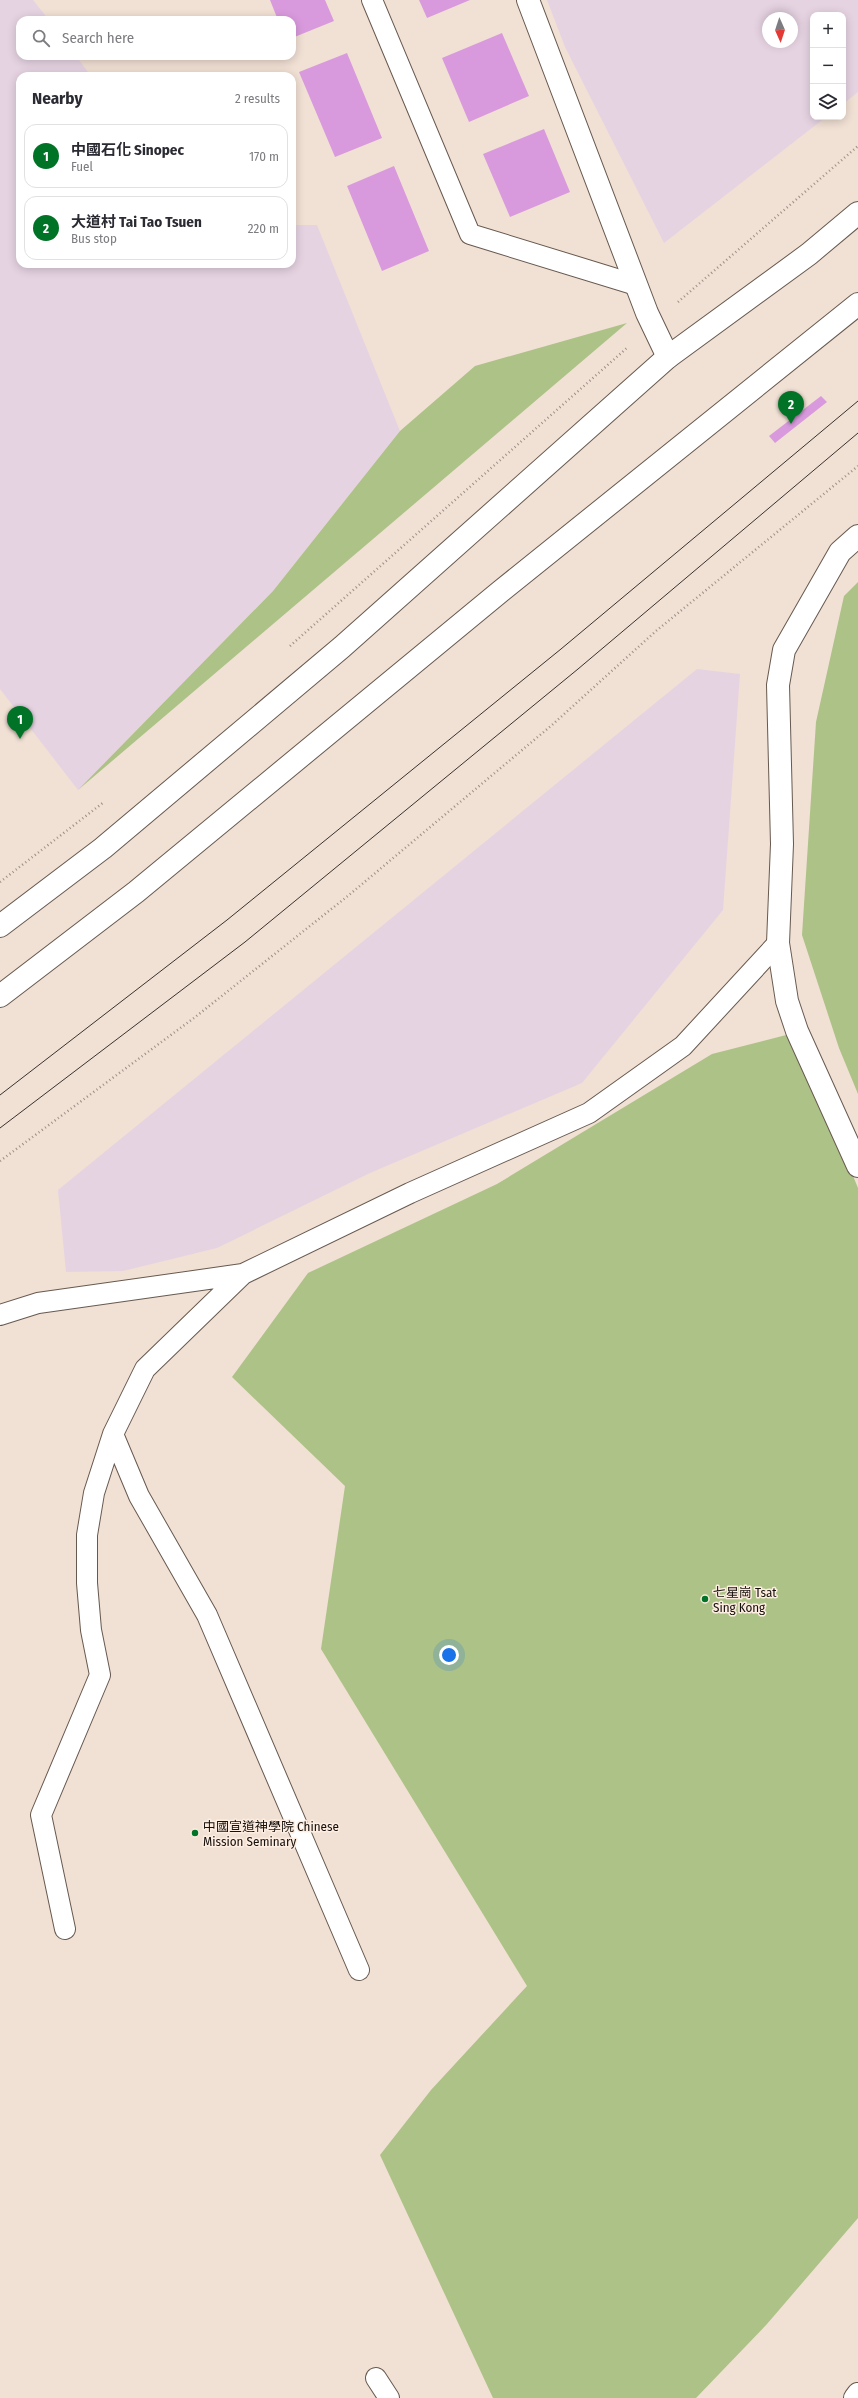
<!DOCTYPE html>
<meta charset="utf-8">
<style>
:root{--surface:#fff;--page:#f2f2f3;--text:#2b2b33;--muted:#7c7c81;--line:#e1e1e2;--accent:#007326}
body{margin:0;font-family:"Fira Sans Condensed","Noto Sans TC",sans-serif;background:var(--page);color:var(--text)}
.controls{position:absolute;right:12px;top:12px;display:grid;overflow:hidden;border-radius:8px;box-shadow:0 2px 10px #0003}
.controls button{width:36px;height:36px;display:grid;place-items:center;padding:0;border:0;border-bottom:1px solid var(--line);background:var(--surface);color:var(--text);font:20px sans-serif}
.compass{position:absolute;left:762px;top:12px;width:36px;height:36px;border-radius:50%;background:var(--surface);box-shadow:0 2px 10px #0003;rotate:177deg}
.you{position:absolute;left:449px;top:1655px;width:14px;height:14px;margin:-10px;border:3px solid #fff;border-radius:50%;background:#1a73e8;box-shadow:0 0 0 6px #1a73e833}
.badge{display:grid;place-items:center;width:26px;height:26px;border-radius:50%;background:var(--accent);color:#fff;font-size:13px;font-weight:700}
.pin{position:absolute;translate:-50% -33px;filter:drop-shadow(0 1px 2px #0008)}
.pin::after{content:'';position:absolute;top:21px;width:14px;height:12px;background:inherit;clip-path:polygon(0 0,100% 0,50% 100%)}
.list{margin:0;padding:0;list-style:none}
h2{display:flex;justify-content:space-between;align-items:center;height:52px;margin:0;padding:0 16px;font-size:17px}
h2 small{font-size:13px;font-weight:400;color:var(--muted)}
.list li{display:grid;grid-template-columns:26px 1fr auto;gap:12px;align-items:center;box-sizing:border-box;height:64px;margin:0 8px 8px;padding:0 8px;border:1px solid var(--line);border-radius:12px}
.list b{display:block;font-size:15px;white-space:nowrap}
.list p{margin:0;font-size:13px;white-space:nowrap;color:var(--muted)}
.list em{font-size:13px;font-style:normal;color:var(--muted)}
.icon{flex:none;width:22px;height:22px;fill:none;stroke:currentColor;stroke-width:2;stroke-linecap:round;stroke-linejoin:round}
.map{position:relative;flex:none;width:858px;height:2398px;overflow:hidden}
.search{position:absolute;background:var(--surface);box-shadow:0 2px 10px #0003;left:16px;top:16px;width:280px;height:44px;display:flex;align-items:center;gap:10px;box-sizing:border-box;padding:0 14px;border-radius:12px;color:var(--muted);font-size:15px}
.panel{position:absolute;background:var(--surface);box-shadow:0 2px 10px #0003;left:16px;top:72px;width:280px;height:196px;border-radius:12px}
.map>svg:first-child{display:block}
.industrial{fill:#e6d3e2;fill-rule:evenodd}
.green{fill:#adc286}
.building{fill:#d99add}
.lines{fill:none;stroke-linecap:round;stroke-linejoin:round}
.lane-casing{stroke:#67594f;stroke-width:22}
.street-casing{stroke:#67594f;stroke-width:24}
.primary-casing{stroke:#67594f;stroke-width:24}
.path{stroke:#9b8f86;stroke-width:2.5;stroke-dasharray:1 3;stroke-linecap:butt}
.lane{stroke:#fff;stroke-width:20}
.street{stroke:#fff;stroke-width:22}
.primary{stroke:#fff;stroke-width:22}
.tram{stroke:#39322d;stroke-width:1}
.poi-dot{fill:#007326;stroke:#feede1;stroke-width:1.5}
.labels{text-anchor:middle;stroke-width:3;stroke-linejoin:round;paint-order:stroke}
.poi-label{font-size:13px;fill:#15100c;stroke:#feede1;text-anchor:start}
</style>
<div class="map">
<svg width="858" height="2398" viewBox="0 0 858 2398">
<rect width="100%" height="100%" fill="#f1e0d4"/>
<path class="industrial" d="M 0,0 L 33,0 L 49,20 L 20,20 L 20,56 L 76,56 L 91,76 L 20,76 L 20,264 L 292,264 L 292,225 L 317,225 L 400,431 L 273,591 L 78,790 L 0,689 Z
M 547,0 L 858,0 L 858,92 L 843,104 L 843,15 L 813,15 L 813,117 L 826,117 L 664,243 L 565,47 ZM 768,18 L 792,18 L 792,42 L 768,42 Z
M 697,669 L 740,674 L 723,910 L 582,1083 L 370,1173 L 217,1248 L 123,1271 L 66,1272 L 58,1190 Z"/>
<path class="green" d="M 627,323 L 78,790 L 273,591 L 400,431 L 475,366 Z
M 858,582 L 858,1094 L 839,1048 L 802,935 L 816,722 L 844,596 Z
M 794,1033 L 858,1188 L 858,2218 L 767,2324 L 696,2398 L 493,2398 L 380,2155 L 431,2090 L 527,1986 L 321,1649 L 345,1486 L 232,1377 L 308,1273 L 497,1184 L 712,1054 Z"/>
<path class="building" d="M 270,0 L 325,0 L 334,21 L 292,38 L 292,20 L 278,20 Z
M 419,0 L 470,0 L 427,18 Z
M 502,33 L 529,96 L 469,122 L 442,58 Z
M 347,53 L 382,138 L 335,157 L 299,72 Z
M 544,129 L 570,192 L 510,217 L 483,154 Z
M 394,166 L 429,251 L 382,271 L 347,186 Z
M 821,396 L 827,402 L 775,443 L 769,436 Z"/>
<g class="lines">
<g class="lane-casing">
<path id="lane" d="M 372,0 L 470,234 L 636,285
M 0,1315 L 38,1303 L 243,1274
M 113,1434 L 139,1496 L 207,1615 L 359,1970
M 65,1929 L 41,1815 L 100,1675 L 91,1630 L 87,1583 L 87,1535 L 94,1493 L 113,1434 L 145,1369 L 243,1274 L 410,1193 L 589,1113 L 683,1046 L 778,943
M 376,2378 L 389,2398"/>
</g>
<g class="street-casing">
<path id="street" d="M 528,0 L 647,313 L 668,357
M 858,536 L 840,552 L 784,650 L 778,685 L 782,844 L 778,943 L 787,1001 L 797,1031 L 858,1166
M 855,2398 L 858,2394"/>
</g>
<g class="primary-casing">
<path id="primary" d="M 0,926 L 103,848 L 342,647 L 668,357 L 809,254 L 858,213
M 0,996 L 136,892 L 501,591 L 858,304"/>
</g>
<path class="path" d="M 678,302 L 858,146
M 290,646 L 628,347
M 0,882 L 104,802
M 0,1161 L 194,1018 L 349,895 L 552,725 L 656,631 L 858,466"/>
<use href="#lane" class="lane"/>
<use href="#street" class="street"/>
<use href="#primary" class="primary"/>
<path class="tram" d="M 0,1095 L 227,920 L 561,649 L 858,401
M 0,1128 L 245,942 L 578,669 L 858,433"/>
</g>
<g class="poi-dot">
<circle cx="705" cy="1599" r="4"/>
<circle cx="195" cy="1833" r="4"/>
</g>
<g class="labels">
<g class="poi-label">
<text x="713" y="1597">七星崗 Tsat<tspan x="713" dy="15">Sing Kong</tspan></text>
<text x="203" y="1831">中國宣道神學院 Chinese<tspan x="203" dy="15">Mission Seminary</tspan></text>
</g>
</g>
</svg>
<div class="controls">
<button>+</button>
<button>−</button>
<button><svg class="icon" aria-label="layers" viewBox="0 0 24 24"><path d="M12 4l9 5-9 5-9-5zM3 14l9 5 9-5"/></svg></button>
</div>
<svg class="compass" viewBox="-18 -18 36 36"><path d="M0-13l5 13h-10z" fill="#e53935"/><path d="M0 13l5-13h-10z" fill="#7c7c81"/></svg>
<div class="you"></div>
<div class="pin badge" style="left:20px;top:739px">1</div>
<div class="pin badge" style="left:791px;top:424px">2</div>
<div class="search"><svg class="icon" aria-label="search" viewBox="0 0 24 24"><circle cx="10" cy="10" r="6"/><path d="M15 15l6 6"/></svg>Search here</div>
<section class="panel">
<h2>Nearby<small>2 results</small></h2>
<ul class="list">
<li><span class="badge">1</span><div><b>中國石化 Sinopec</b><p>Fuel</p></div><em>170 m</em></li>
<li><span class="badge">2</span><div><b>大道村 Tai Tao Tsuen</b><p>Bus stop</p></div><em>220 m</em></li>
</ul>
</section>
</div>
